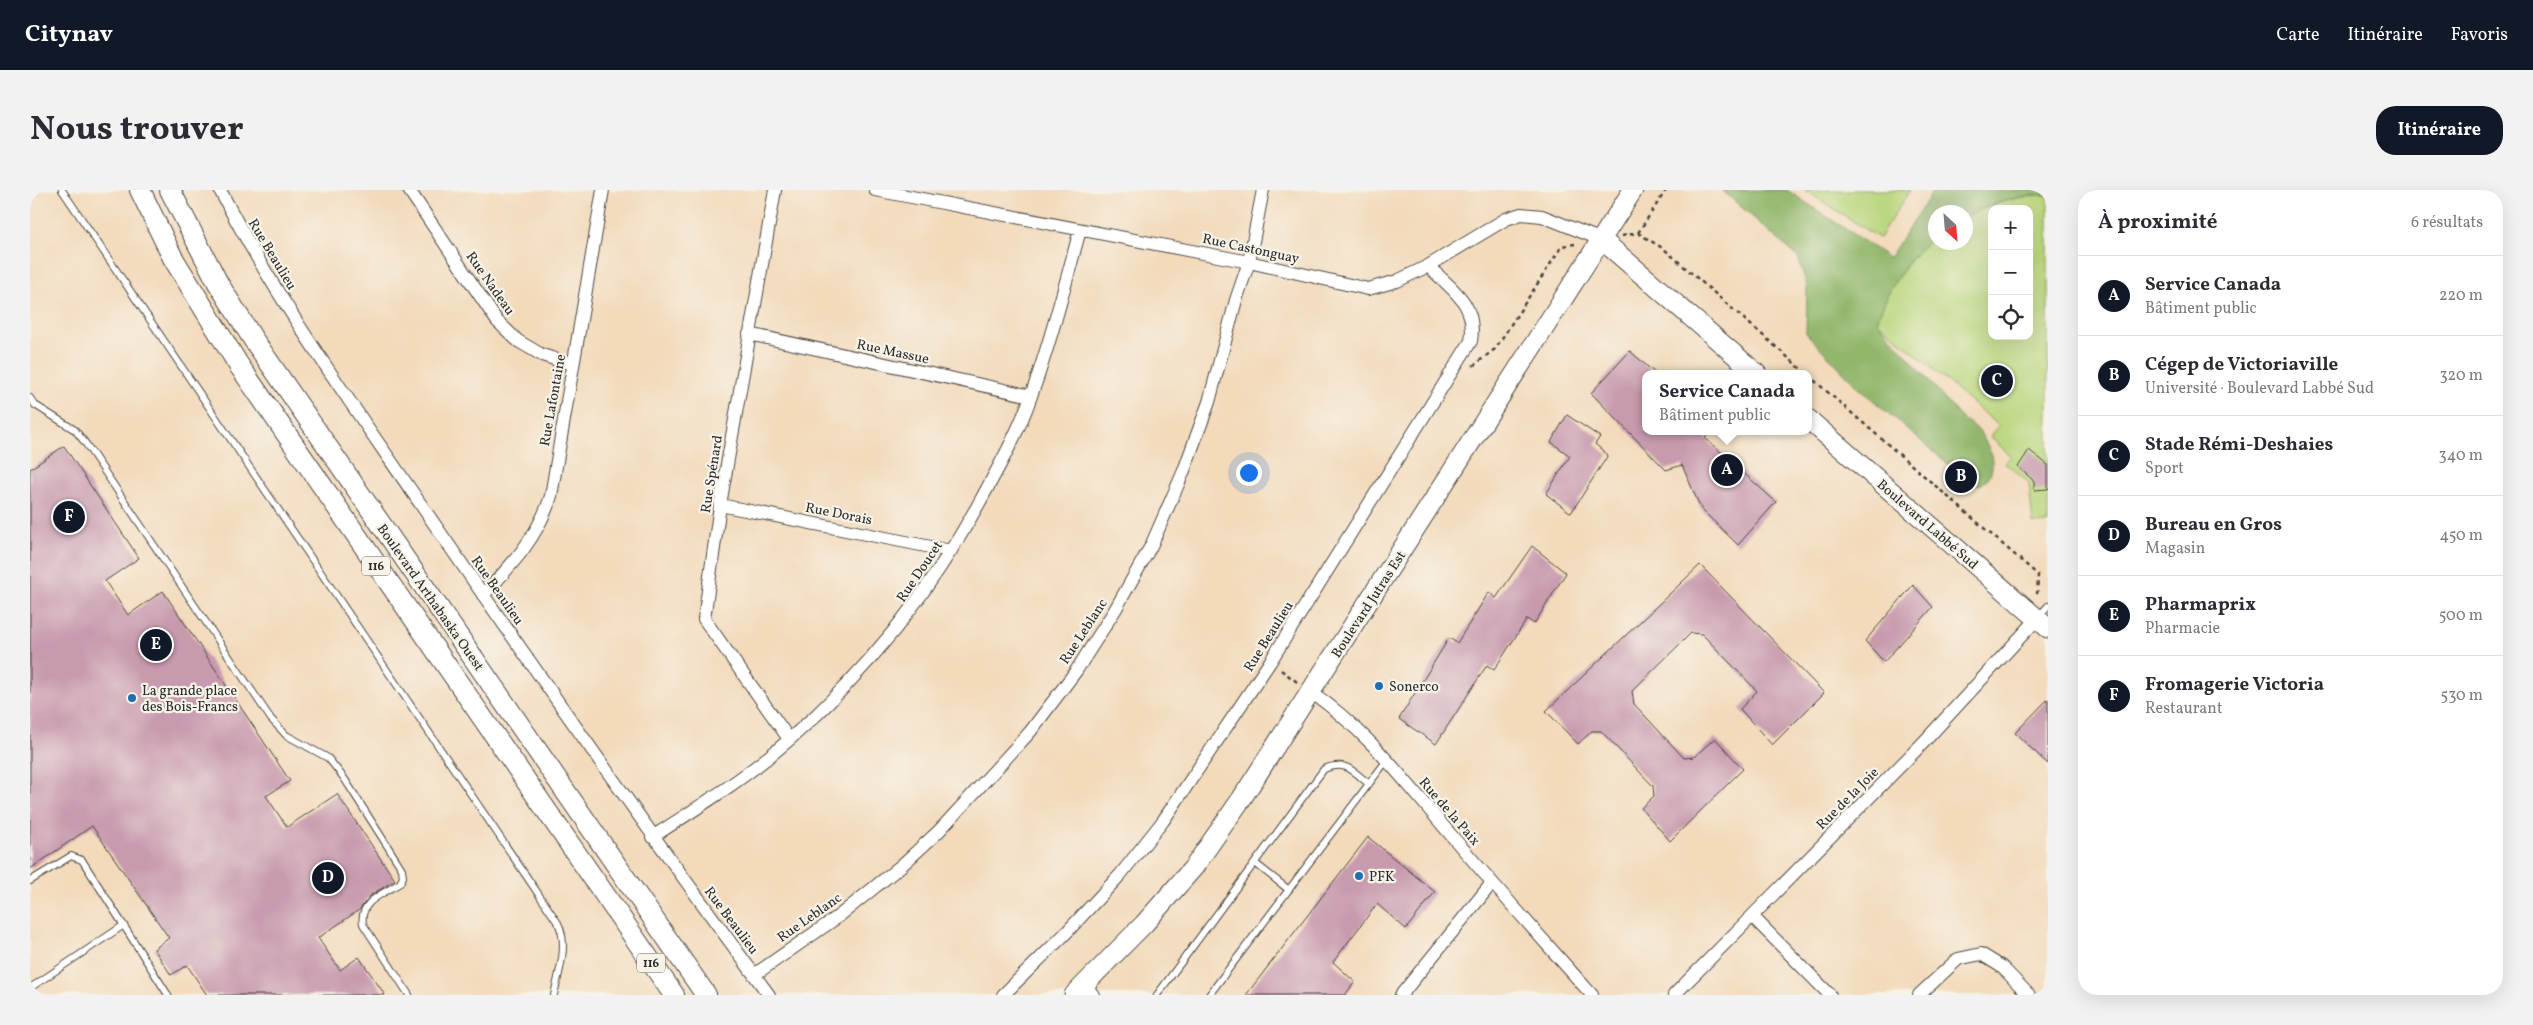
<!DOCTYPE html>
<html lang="fr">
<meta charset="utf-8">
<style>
:root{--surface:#fff;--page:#f2f2f3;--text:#2b2b33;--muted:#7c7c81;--line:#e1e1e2;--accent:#111827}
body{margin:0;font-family:Vollkorn,serif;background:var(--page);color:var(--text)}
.controls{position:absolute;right:15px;top:15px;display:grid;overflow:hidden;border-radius:10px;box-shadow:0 5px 20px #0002}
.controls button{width:45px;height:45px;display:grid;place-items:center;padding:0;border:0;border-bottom:1px solid var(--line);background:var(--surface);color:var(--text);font:25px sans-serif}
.compass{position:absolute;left:1898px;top:15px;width:45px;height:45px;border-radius:50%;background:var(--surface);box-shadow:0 5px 20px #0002;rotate:154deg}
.you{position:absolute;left:1218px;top:282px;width:18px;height:18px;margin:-12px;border:4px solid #fff;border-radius:50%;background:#1a73e8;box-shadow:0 0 0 8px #1a73e833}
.badge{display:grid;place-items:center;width:32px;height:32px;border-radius:50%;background:var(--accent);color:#fff;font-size:16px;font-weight:700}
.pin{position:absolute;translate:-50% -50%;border:2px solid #fff;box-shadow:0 1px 5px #0006}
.popup{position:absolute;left:1612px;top:180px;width:170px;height:65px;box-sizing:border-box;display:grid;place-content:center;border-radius:10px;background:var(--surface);filter:drop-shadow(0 1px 4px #0005);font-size:16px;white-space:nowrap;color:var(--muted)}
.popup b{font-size:19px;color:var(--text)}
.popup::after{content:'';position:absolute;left:50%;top:100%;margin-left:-10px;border:10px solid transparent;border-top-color:var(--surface)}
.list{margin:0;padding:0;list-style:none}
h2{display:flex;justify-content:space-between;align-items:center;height:65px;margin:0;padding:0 20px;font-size:21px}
h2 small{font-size:16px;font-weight:400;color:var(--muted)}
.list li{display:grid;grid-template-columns:32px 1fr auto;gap:15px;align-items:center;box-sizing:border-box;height:80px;padding:0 20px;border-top:1px solid var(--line)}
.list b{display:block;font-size:19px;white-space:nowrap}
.list p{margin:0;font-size:16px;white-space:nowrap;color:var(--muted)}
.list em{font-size:16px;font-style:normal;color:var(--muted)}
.icon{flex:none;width:28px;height:28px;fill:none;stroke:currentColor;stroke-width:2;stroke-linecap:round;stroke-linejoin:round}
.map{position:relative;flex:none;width:2018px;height:805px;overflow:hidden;border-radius:20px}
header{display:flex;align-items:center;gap:30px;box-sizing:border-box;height:70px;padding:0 25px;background:var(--accent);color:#fff}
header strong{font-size:24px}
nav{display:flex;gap:28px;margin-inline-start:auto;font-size:18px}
.intro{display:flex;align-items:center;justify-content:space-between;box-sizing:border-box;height:120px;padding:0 30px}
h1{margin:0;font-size:35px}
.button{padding:12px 22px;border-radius:20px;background:var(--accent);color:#fff;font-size:18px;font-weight:700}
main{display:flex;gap:30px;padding:0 30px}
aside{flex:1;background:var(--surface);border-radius:20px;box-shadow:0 5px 20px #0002}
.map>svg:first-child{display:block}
.green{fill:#b9d67d;stroke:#728054;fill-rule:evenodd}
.forest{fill:#92b76c;stroke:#5e714c}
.building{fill:#c79aae}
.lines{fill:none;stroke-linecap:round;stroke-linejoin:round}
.service-casing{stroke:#494541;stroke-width:8}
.minor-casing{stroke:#494541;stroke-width:14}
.secondary-casing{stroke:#494541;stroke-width:21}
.primary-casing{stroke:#494541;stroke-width:22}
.path{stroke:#494541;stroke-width:2.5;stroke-dasharray:4 4;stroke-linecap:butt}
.service{stroke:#fff;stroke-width:6}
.minor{stroke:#fff;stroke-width:12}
.secondary{stroke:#fff;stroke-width:19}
.primary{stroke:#fff;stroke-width:20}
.poi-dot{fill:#1f6fb2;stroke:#f7f3e8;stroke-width:2}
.labels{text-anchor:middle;stroke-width:4.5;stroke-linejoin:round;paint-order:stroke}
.shield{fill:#f7f3e8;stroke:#686764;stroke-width:1}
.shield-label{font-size:12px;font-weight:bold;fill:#2b2b2b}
.street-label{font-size:14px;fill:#2b2b2b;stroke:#f7f3e8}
.poi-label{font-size:14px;fill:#2b2b2b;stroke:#f7f3e8;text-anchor:start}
</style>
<header>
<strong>Citynav</strong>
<nav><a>Carte</a><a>Itinéraire</a><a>Favoris</a></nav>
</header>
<div class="intro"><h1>Nous trouver</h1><a class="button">Itinéraire</a></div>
<main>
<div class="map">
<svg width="2018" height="805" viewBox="0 0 2018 805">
<rect width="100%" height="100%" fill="#f7f3e8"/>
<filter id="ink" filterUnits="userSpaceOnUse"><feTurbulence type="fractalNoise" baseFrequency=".02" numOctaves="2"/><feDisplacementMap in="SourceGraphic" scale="10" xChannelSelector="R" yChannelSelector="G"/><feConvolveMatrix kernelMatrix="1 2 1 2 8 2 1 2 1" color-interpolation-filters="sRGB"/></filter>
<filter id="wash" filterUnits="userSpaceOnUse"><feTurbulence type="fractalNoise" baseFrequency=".0096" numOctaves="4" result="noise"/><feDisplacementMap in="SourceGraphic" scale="20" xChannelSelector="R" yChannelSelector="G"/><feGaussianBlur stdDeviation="1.12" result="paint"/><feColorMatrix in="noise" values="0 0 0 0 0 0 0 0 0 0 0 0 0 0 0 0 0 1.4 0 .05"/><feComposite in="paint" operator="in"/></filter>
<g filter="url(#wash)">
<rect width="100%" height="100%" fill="#f3dabb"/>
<path class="green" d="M 1775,0 L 1880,0 L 1849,48 Z
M 2010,5 L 2018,5 L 2018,333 L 2003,334 L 1999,293 L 1975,273 L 1981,266 L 1960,247 L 1969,236 L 1847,131 C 1858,99 1877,66 1905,46 L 1906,52 L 1936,52 L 1936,27 C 1960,14 1983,8 2010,5 ZM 1962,19 L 1999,19 L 1999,146 L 1962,146 Z"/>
<path class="forest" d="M 1692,0 L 1757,0 L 1859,68 L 1904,0 L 2018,0 L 2018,5 C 1989,4 1961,13 1936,27 L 1936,22 L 1906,22 L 1905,46 C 1878,65 1858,100 1847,131 L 1931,228 C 1936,232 1944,235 1948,240 C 1961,257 1971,283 1950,295 L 1939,292 L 1830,199 L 1776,143 L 1777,96 L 1768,67 Z"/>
<g id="blocks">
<path class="building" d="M 1600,161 L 1626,184 L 1616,184 L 1616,241 L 1681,241 L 1675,248 L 1746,312 L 1708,355 L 1671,319 L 1652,275 L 1636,280 L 1561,203 Z
M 1537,225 L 1570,247 L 1565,254 L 1578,265 L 1541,323 L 1516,304 L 1540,266 L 1521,252 Z
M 34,256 L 109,368 L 75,391 L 98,425 L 133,401 L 260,591 L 236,606 L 257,637 L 307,604 L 365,690 L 341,705 L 329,720 L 288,748 L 310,780 L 329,767 L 355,805 L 177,805 L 157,775 L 141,785 L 124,759 L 139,748 L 62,636 L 0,679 L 0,279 Z
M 1999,260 L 2018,275 L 2018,299 L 2004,300 L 2004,291 L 1988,277 Z
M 1502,356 L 1536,383 L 1504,434 L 1497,429 L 1464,480 L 1457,475 L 1406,554 L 1369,529 L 1419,448 L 1427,453 L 1459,402 L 1466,408 Z
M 1670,375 L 1794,503 L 1742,555 L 1710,519 L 1727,501 L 1672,444 L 1661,443 L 1602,501 L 1604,514 L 1654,568 L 1664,567 L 1685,548 L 1713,579 L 1640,651 L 1611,618 L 1624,606 L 1623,596 L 1571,541 L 1562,541 L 1548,554 L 1516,521 Z
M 1883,395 L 1903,417 L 1854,472 L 1835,451 Z
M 2018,509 L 2018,574 L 1985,543 Z
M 1338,647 L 1405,702 L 1376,739 L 1347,714 L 1303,772 L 1325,792 L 1315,805 L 1216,805 Z"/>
</g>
</g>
<g filter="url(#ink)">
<use href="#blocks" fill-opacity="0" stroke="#494541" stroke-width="1"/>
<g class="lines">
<g class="service-casing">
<path id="service" d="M 32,0 L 528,733 C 539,755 529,781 524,805
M 0,208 L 5,215 L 45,240 L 56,254 L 241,529 L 256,545 L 298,568 L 314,588 L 372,679 L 373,687 L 370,693 C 353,704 329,711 333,734 L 379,805
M 2007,428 L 2018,416
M 1225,673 L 1259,700
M 0,691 L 41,666 L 52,670 L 138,805
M 0,798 L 94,735
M 1127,805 L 1294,579 C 1316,570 1323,581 1339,594
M 1179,805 L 1357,570"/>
</g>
<g class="minor-casing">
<path id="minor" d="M 190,0 C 248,113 324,217 396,322 C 508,485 622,646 739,805
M 379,0 L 467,131 L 488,151 L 512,165 L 534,172 L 543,172
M 745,0 L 690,315 L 674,429 L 759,549
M 845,0 L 1219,72 L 1338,99 L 1367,91 L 1398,76 L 1476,29 L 1491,24 L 1512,26 L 1572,50
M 719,144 L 1001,206
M 690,315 L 921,361
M 453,405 C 482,375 508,347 521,306 L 573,0
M 1281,502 C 1337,540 1377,594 1421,645 C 1467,699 1515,752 1562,805
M 622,647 C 669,617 718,586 760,549 C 839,480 903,398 953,306 C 971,273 989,241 1001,206 C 1021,151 1035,95 1050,40
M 1722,726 L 1800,805
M 724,785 L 809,726 L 872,675 L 908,642 L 1000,542 L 1046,481 L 1085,420 L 1121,356 L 1153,283 L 1179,212 L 1206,110 L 1219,72 L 1233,0
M 1055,794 L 1063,805
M 973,805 L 1035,744 L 1090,685 L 1133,631 L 1240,472 L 1441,151 C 1447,114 1423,100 1398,76
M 1371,805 L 1462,693
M 1644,805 L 1892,554 L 2007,429
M 1889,805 L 1928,769 L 1951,764 L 1972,777 L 1999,805"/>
</g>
<g class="secondary-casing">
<path id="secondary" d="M 1572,50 L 1727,184
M 1778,229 L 2018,438
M 1044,805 L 1114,734 L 1164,677 L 1212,608 L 1603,0"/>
</g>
<g class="primary-casing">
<path id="primary" d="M 110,0 L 143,68 L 208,174 L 644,805
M 140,0 L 188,93 L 223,149 L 676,805"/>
</g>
<path class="path" d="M 1608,43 L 1636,0
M 1592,46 L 1608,43 L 1634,59 L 1777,184
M 1443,176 L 1465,159 L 1532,56 L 1545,54
M 1778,185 L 2008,385 L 2007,406
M 1251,480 L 1267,492"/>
<use href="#service" class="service"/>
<use href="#minor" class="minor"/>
<use href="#secondary" class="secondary"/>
<use href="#primary" class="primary"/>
</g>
</g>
<g class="poi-dot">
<circle cx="1349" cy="496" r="5"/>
<circle cx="102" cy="508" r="5"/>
<circle cx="1329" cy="686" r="5"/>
</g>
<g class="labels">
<g class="shield">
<rect x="332" y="366.5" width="28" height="19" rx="4"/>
<rect x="607" y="763.5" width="28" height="19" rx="4"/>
</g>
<g class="shield-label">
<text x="346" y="380">116</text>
<text x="621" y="777">116</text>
</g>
<g class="street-label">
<text transform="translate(1221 58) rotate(12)" y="5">Rue Castonguay</text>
<text transform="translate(243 64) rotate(59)" y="5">Rue Beaulieu</text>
<text transform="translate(461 93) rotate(55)" y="5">Rue Nadeau</text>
<text transform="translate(863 161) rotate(12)" y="5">Rue Massue</text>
<text transform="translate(522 210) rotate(-80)" y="5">Rue Lafontaine</text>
<text transform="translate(681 284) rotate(-81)" y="5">Rue Spénard</text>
<text transform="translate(809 323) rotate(11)" y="5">Rue Dorais</text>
<text transform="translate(1898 334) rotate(41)" y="5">Boulevard Labbé Sud</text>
<text transform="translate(889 381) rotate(-56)" y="5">Rue Doucet</text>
<text transform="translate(468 400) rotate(55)" y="5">Rue Beaulieu</text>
<text transform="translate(401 407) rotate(55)" y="5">Boulevard Arthabaska Ouest</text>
<text transform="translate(1338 414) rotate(-57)" y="5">Boulevard Jutras Est</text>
<text transform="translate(1053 441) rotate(-57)" y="5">Rue Leblanc</text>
<text transform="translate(1238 446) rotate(-58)" y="5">Rue Beaulieu</text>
<text transform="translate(1817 608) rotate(-45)" y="5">Rue de la Joie</text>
<text transform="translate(1420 621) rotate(49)" y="5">Rue de la Paix</text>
<text transform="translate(779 727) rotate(-35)" y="5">Rue Leblanc</text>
<text transform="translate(702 730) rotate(53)" y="5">Rue Beaulieu</text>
</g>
<g class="poi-label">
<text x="1359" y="501">Sonerco</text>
<text x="112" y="505">La grande place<tspan x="112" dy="16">des Bois-Francs</tspan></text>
<text x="1339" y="691">PFK</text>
</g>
</g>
</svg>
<div class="controls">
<button>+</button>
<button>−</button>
<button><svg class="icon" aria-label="locate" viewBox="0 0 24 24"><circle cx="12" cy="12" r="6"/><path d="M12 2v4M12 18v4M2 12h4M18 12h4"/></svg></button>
</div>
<svg class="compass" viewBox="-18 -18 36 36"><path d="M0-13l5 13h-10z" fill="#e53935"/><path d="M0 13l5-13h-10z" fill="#7c7c81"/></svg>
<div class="you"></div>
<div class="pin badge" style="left:1697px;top:280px">A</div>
<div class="popup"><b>Service Canada</b>Bâtiment public</div>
<div class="pin badge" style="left:1931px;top:287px">B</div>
<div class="pin badge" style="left:1967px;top:191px">C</div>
<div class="pin badge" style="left:298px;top:688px">D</div>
<div class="pin badge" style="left:126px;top:455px">E</div>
<div class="pin badge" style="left:39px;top:327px">F</div>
</div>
<aside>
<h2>À proximité<small>6 résultats</small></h2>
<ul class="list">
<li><span class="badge">A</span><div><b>Service Canada</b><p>Bâtiment public</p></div><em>220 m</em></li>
<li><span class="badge">B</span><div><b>Cégep de Victoriaville</b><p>Université · Boulevard Labbé Sud</p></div><em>320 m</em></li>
<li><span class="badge">C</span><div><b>Stade Rémi-Deshaies</b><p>Sport</p></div><em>340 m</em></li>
<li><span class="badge">D</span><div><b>Bureau en Gros</b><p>Magasin</p></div><em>450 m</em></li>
<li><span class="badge">E</span><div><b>Pharmaprix</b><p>Pharmacie</p></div><em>500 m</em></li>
<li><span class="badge">F</span><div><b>Fromagerie Victoria</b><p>Restaurant</p></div><em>530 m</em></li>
</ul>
</aside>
</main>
